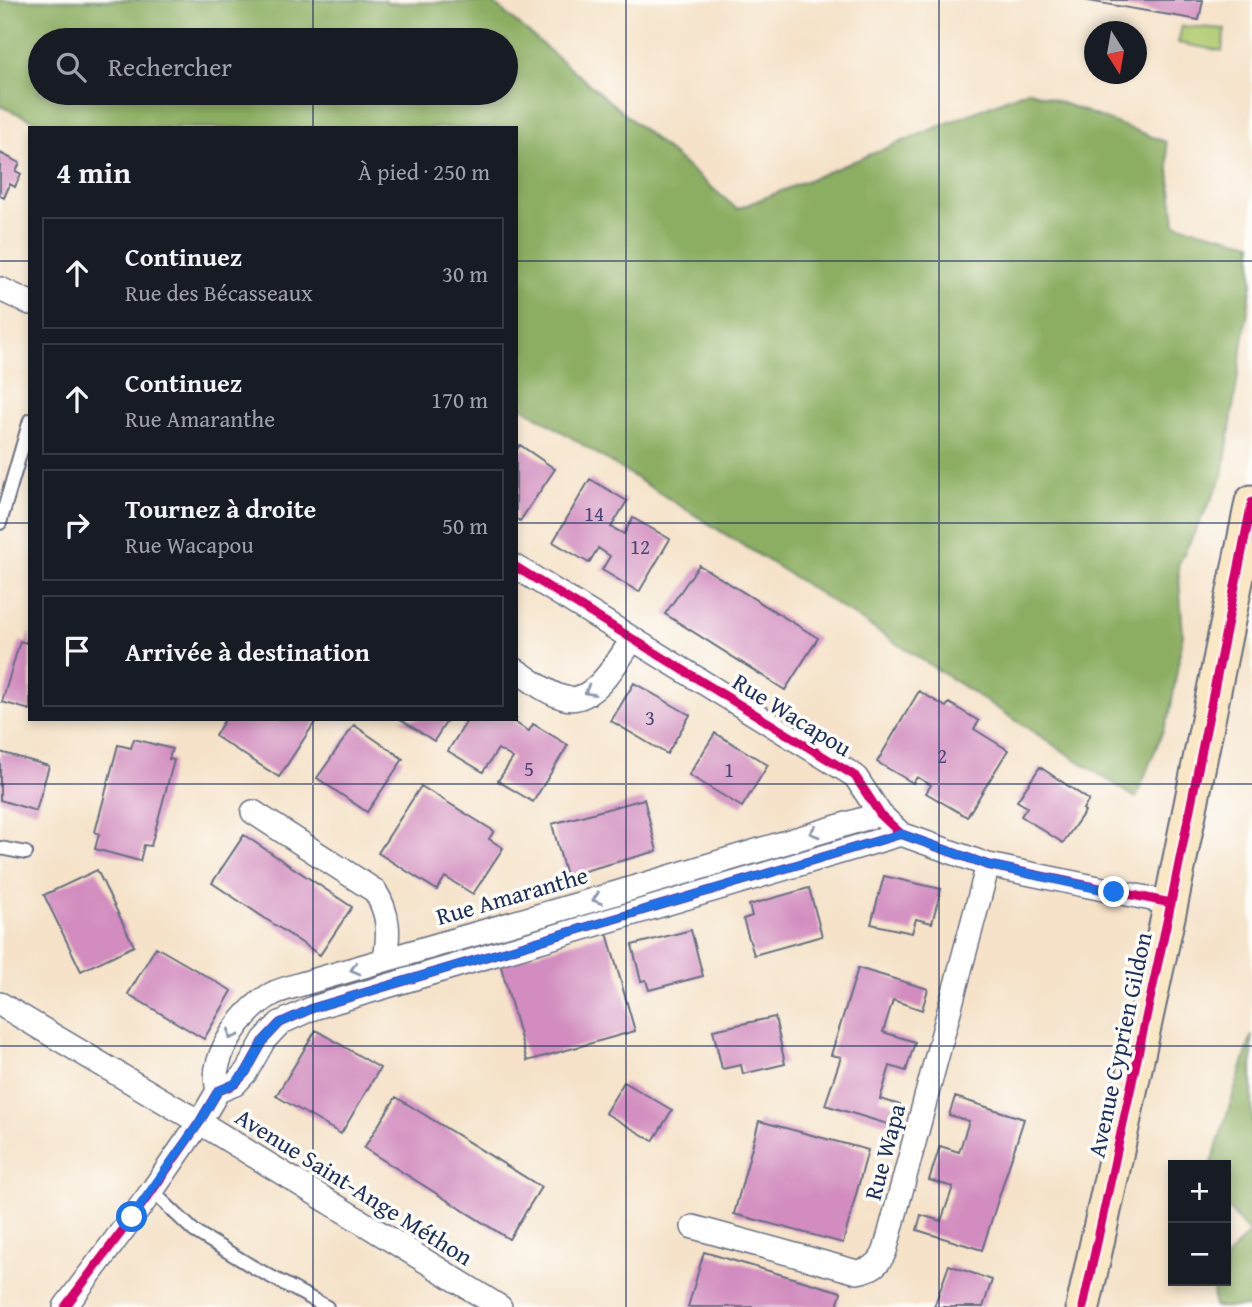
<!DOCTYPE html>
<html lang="fr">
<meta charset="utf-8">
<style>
:root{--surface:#171b24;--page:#242831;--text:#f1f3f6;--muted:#9ea1a6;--line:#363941}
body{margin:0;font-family:"Gentium Book Plus",serif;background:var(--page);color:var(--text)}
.controls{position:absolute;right:21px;bottom:21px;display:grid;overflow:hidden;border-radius:0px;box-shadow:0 4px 10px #0003}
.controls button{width:63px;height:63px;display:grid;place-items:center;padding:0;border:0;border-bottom:2px solid var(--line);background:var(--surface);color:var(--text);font:35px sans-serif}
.compass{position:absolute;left:1084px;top:21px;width:63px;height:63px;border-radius:50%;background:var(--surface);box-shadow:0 4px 10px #0003;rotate:169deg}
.stop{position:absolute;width:21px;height:21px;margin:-16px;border:5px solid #1a73e8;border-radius:50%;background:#fff}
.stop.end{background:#1a73e8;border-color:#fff;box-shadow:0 2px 7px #0008}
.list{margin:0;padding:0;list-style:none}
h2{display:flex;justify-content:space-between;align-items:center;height:91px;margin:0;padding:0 28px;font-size:30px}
h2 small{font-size:23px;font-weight:400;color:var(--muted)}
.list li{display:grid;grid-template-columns:46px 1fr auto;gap:21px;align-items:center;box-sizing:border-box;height:112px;margin:0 14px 14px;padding:0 14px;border:2px solid var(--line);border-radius:0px}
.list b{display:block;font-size:26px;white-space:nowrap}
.list p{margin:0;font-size:23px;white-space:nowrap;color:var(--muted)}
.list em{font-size:23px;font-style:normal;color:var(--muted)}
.icon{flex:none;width:38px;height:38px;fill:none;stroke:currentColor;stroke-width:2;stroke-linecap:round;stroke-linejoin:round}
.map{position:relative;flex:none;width:1252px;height:1307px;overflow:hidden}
.search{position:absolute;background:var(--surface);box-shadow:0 4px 10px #0003;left:28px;top:28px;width:490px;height:77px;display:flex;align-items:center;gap:18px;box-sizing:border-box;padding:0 24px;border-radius:38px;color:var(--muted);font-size:26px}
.panel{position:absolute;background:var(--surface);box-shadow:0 4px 10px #0003;left:28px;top:126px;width:490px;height:595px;border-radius:0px}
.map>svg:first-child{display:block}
.green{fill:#b1ca70;stroke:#667c67;stroke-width:2}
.forest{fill:#8cae62;stroke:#546e60;stroke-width:2;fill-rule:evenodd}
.building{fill:#d28cbf}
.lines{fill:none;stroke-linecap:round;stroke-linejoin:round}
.lane-casing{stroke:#676e83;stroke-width:16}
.street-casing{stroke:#676e83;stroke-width:26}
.secondary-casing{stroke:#676e83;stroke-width:37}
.lane{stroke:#fff;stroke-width:12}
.street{stroke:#fff;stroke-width:23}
.secondary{stroke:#fae7c3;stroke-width:33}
.cycleway-casing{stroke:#fdfcf7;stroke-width:13}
.cycleway{stroke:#d6006c;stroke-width:9}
.oneway{stroke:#8d97ae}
.route{stroke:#1a73e8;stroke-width:9}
.grid{fill:none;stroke:#1b2f5e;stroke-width:2;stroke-opacity:0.55}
.labels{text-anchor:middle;stroke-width:7;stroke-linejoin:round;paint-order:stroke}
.number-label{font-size:21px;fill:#494676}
.street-label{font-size:24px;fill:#1b2f5e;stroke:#fdfcf7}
</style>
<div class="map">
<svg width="1252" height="1307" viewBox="0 0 1252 1307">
<rect width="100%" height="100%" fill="#fdfcf7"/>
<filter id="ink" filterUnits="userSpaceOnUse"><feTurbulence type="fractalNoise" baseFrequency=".0143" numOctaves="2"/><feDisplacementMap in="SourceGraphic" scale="14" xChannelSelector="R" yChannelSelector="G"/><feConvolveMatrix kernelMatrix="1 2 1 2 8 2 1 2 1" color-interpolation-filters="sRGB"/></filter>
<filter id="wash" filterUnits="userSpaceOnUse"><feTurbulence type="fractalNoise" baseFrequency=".00686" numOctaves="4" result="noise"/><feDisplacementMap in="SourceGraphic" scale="28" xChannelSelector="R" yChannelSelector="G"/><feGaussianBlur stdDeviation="1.57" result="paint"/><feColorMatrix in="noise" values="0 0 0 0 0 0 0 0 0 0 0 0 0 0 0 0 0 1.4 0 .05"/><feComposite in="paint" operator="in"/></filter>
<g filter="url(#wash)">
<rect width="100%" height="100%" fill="#f5e2c8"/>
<path class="green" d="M 1182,26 L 1225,29 L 1222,51 L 1178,43 Z"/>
<path class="forest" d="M 0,0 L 385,0 L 387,3 L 492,2 L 737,209 L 1028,90 L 1166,142 L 1175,224 L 1252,243 L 1252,282 L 1223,476 L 1178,565 L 1183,634 L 1170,713 L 1136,798 L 797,579 L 516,403 L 516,128 L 51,128 L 0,106 ZM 40,40 L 506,40 L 506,93 L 40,93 Z
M 1252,1035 L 1252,1307 L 1214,1307 L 1213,1281 L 1226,1281 L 1226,1258 L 1249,1233 L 1226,1205 L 1226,1165 L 1211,1165 Z"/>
<g id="blocks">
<path class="building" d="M 1088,0 L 1203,0 L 1199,20 L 1088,1 Z
M 0,153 L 20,163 L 16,171 L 21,174 L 15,187 L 10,184 L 4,198 L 0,196 Z
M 520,445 L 555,469 L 520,521 L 516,519 L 516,451 Z
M 590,479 L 627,501 L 611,527 L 624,534 L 633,518 L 670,539 L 639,592 L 602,570 L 610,556 L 598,548 L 589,563 L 553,542 Z
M 699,565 L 818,638 L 785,690 L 665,614 Z
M 29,633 L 30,633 L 30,710 L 2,702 L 20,641 L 26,643 Z
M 634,683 L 690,715 L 667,754 L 611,721 Z
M 919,691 L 946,707 L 949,703 L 979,721 L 974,729 L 1008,750 L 967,817 L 926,793 L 931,785 L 917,777 L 913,783 L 877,762 Z
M 225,719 L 317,719 L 279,777 L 215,736 Z
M 400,719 L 448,719 L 434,741 Z
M 468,719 L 516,719 L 514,722 L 529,731 L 533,724 L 568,745 L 533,802 L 498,781 L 513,758 L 498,749 L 483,772 L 448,751 Z
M 354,725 L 403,759 L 367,812 L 317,778 Z
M 715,733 L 768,765 L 742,807 L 689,775 Z
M 134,739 L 172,749 L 169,759 L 174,760 L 151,846 L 144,845 L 140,861 L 95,849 L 99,834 L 95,832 L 118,745 L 131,748 Z
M 0,752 L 49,766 L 36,811 L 0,800 Z
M 1040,767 L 1089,800 L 1083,809 L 1085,811 L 1063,843 L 1021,816 L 1027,807 L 1017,801 Z
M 421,786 L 494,831 L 489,839 L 503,848 L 473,894 L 445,877 L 437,890 L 378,853 Z
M 644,799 L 657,851 L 566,876 L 552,824 Z
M 244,835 L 352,907 L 320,955 L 212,883 Z
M 97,870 L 134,946 L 81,971 L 44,895 Z
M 884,876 L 941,889 L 932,923 L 916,919 L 912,933 L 871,924 Z
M 809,888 L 822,936 L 754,955 L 743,919 L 752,916 L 749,905 Z
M 691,930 L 703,976 L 649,990 L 646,980 L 641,981 L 632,945 Z
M 607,933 L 635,1031 L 527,1061 L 500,963 Z
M 156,947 L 232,991 L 204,1039 L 128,994 Z
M 858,968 L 928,989 L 922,1010 L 893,1000 L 883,1032 L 915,1042 L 906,1071 L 890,1066 L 880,1099 L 900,1105 L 894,1126 L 825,1105 L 841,1057 L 831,1055 Z
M 775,1017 L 785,1064 L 743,1074 L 741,1065 L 722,1069 L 713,1030 Z
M 316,1030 L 380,1068 L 341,1134 L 276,1096 Z
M 624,1082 L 672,1110 L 653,1141 L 605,1113 Z
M 396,1097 L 541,1187 L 509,1239 L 364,1148 Z
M 955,1097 L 1024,1119 L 982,1250 L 917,1230 L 921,1215 L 941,1221 L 953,1187 L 929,1180 L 940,1146 L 959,1152 L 969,1121 L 949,1115 Z
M 759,1121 L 868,1150 L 843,1243 L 734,1214 Z
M 704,1252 L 841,1292 L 837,1307 L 688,1307 Z
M 949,1265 L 992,1280 L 983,1307 L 934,1307 Z"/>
</g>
</g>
<g filter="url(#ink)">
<use href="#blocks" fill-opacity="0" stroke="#676e83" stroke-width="2"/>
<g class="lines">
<g class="lane-casing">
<path id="lane" d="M 0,523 L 30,420
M 0,848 L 26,853
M 152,1191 L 194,1231 L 253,1267 L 327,1307"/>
</g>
<g class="street-casing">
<path id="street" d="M 0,289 L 30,303
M 516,567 L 855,776 L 880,814 L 901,834 L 988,865 L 1171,903
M 516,670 C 531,680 548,694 565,698 C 594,705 618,660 632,640
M 253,812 L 375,891 C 390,915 389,934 385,960
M 0,1004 L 214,1131 L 500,1307
M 218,1091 C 216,1082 215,1073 218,1064 C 225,1037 249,1006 274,993 C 283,989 295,986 305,983 L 593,900 L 880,814
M 693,1227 L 857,1272 C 872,1269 879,1265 885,1251 L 988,865
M 65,1307 L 152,1191 L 199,1123 L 218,1091 L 235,1084 L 246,1072 L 264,1040 L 280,1023 L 313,1008 L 901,834"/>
</g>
<g class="secondary-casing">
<path id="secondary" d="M 1083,1307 L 1171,903 L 1252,502"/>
</g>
<use href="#lane" class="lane"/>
<use href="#street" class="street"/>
<use href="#secondary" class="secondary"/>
<g class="cycleway-casing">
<path id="cycleway" d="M 516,567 L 855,776 L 880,814 L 901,834 L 988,865 L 1171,903
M 65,1307 L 152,1191 L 199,1123 L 218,1091 L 235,1084 L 246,1072 L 264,1040 L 280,1023 L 313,1008 L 901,834
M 1083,1307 L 1171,903 L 1252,502"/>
</g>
<use href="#cycleway" class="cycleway"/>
</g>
<defs><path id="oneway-chevron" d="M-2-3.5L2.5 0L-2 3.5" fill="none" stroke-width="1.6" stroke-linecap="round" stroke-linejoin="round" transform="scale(1.75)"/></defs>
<g class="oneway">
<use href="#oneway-chevron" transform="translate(589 691) rotate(150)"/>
<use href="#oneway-chevron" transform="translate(814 832) rotate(163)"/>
<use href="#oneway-chevron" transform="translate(597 899) rotate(163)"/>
<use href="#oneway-chevron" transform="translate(355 969) rotate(165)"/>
<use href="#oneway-chevron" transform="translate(232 1035) rotate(120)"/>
</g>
</g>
<g class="lines" filter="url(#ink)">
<path class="route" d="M 132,1217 L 199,1123 L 218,1091 L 234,1084 L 246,1072 L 264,1040 L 280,1023 L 313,1008 L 901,834 L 988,865 L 1114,892"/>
</g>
<path class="grid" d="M 313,0 L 313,40M 626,0 L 626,1307M 939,0 L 939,1307M 313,93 L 313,128M 0,261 L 30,261M 516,261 L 1252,261M 0,523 L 30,523M 516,523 L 1252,523M 313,719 L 313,1307M 0,784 L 1252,784M 0,1046 L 1252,1046"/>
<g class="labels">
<g class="number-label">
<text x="594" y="521">14</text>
<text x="640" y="554">12</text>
<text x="650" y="725">3</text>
<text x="942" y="763">2</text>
<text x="529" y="776">5</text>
<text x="729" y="777">1</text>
</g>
<g class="street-label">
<text transform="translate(792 715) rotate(32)" y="8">Rue Wacapou</text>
<text transform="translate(512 896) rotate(-16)" y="8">Rue Amaranthe</text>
<text transform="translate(1120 1045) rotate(-78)" y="8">Avenue Cyprien Gildon</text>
<text transform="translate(885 1152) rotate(-75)" y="8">Rue Wapa</text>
<text transform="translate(354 1187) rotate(32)" y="8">Avenue Saint-Ange Méthon</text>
</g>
</g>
</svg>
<div class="controls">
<button>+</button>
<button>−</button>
</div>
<svg class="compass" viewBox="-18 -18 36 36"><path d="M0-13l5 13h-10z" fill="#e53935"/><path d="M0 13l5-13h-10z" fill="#9ea1a6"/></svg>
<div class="stop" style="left:132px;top:1217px"></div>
<div class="stop end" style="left:1114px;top:892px"></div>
<div class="search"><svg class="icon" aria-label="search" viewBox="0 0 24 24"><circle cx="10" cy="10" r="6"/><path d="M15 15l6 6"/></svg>Rechercher</div>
<section class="panel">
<h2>4 min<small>À pied · 250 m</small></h2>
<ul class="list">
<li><svg class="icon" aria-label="ahead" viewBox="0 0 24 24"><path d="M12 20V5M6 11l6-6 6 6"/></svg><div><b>Continuez</b><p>Rue des Bécasseaux</p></div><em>30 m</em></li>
<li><svg class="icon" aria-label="ahead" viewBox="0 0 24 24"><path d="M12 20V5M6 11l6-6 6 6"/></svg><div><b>Continuez</b><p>Rue Amaranthe</p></div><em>170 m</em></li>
<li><svg class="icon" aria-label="right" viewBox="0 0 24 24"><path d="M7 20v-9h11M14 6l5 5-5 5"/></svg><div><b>Tournez à droite</b><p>Rue Wacapou</p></div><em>50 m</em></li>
<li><svg class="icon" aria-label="arrive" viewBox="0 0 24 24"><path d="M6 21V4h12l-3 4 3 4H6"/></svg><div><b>Arrivée à destination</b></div></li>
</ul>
</section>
</div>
